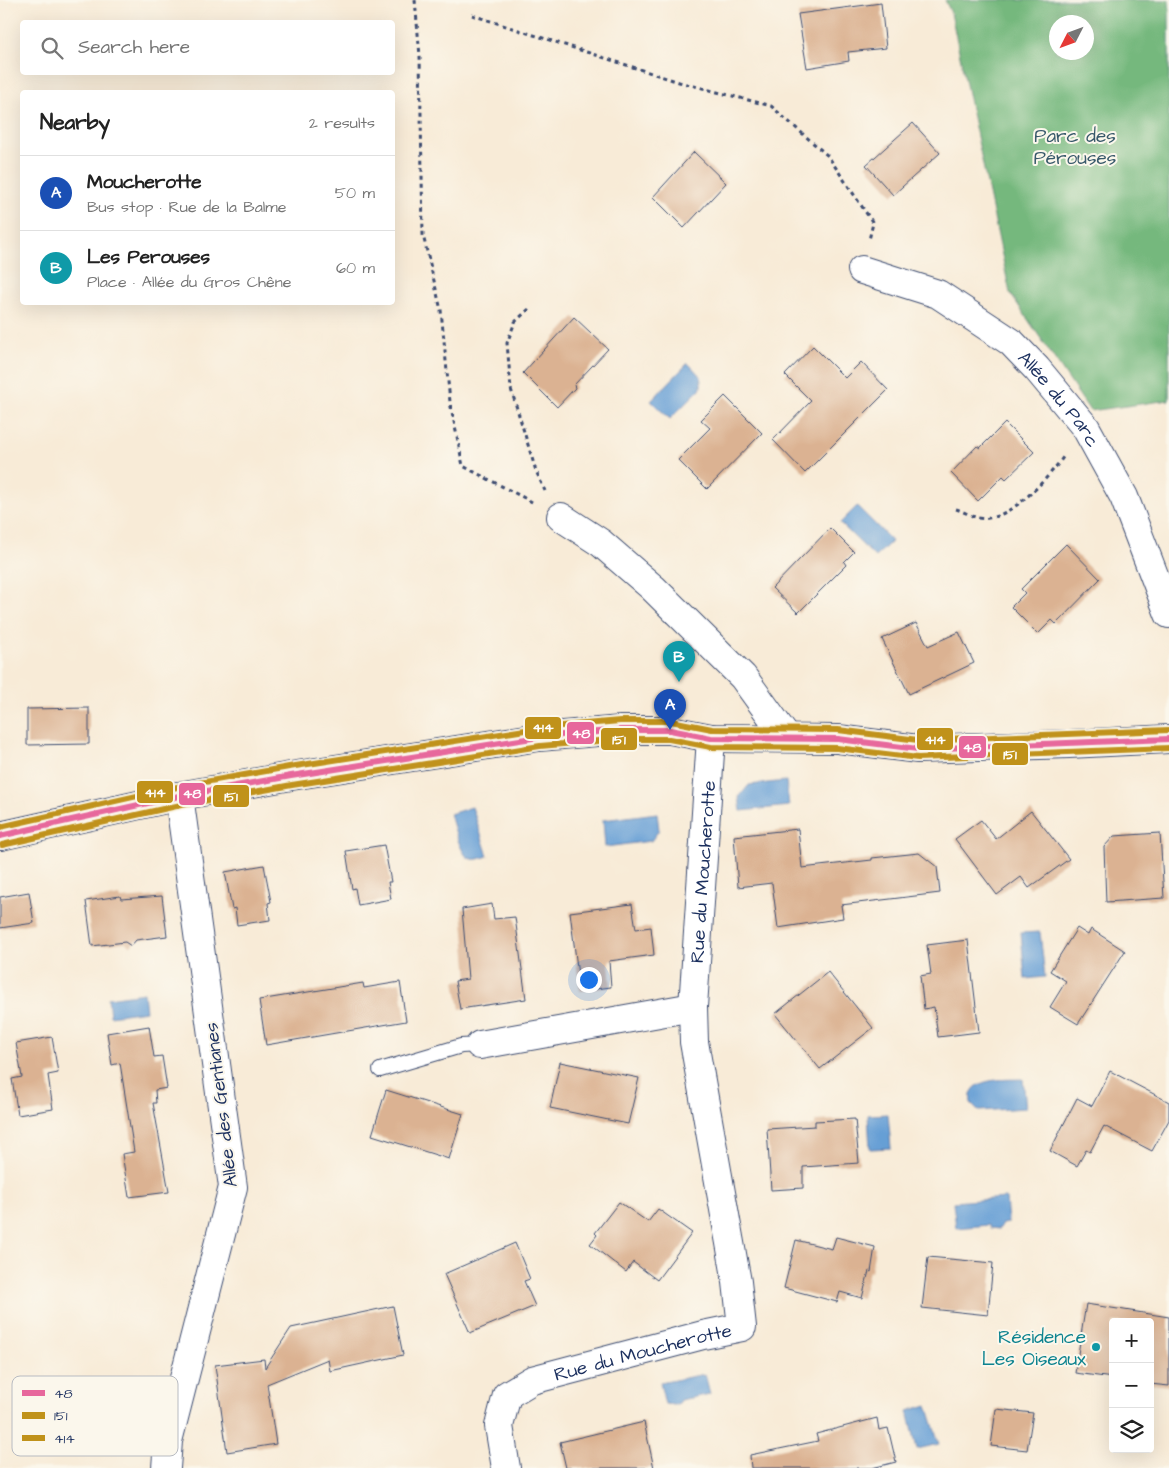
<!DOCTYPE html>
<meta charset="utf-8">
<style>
:root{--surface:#fff;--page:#f6f6f6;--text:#222;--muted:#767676;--line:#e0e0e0;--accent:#db2777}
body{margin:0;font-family:"Architects Daughter",sans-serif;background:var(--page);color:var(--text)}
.controls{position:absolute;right:15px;bottom:15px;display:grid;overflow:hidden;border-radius:5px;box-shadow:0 5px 20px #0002}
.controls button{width:45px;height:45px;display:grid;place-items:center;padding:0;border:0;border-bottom:1px solid var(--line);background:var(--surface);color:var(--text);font:25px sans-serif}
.compass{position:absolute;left:1049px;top:15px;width:45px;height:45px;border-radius:50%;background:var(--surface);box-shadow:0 5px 20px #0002;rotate:228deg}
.you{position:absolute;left:588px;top:979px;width:18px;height:18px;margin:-12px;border:4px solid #fff;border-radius:50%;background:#1a73e8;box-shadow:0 0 0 8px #1a73e833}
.badge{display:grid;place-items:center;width:32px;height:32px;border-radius:50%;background:var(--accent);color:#fff;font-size:16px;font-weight:700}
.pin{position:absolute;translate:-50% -41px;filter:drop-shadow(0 1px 2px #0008)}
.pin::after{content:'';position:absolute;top:26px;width:18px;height:15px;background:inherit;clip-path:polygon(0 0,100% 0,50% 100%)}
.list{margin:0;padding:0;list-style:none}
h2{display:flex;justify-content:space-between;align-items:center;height:65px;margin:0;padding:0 20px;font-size:21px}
h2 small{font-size:16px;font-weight:400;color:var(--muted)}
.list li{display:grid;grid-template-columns:32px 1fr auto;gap:15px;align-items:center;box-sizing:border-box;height:75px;padding:0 20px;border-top:1px solid var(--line)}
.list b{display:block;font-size:19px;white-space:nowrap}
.list p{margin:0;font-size:16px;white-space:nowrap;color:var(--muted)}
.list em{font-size:16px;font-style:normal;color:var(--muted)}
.icon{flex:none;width:28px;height:28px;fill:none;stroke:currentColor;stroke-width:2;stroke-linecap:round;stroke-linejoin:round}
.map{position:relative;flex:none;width:1169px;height:1468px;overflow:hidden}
.search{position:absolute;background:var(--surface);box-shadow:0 5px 20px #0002;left:20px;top:20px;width:375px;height:55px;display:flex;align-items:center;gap:12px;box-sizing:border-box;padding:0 18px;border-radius:5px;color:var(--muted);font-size:19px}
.panel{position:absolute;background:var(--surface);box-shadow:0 5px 20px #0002;left:20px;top:90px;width:375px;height:215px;border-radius:5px}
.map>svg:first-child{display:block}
.forest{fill:#74b87d;stroke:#48746e;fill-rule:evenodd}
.water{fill:#669fd5;stroke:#40679a}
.building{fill:#dbb292}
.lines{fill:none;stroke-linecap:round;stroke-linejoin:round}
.lane-casing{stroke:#3c4b70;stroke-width:16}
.street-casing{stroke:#3c4b70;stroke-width:30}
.path{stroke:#3c4b70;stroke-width:3;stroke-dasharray:4 4;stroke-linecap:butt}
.lane{stroke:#fff;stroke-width:14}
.street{stroke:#fff;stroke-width:28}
.bus-1-casing{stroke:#fbf7ec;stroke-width:10}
.bus-2-casing{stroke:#fbf7ec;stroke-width:10}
.bus-3-casing{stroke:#fbf7ec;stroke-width:10}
.bus-1{stroke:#e7679c;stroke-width:6}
.bus-2{stroke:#c0921a;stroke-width:6}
.bus-3{stroke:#c0921a;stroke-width:6}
.culture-dot{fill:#0f9aa8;stroke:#fbf7ec;stroke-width:2}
.labels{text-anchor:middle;stroke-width:4;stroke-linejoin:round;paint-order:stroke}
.park-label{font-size:19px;fill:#38596b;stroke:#fbf7ec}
.street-label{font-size:19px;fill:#1b2f5e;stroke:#fbf7ec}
.culture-label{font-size:19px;fill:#0d838f;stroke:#fbf7ec;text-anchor:end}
.key{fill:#fbf7ec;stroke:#b8bbc1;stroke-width:1}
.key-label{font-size:14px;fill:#1b2f5e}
.line-badge{stroke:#fbf7ec;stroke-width:2}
.badge-label{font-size:14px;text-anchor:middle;font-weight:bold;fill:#fff}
</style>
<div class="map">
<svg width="1169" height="1468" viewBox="0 0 1169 1468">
<rect width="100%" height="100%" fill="#fbf7ec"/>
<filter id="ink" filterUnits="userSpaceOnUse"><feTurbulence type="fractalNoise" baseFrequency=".02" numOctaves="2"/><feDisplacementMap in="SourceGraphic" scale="10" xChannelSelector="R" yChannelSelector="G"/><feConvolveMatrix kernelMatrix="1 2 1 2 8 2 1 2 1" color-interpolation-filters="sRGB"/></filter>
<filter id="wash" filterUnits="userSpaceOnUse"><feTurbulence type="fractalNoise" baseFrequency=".0096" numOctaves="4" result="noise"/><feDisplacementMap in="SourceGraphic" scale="20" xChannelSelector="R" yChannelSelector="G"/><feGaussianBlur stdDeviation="1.12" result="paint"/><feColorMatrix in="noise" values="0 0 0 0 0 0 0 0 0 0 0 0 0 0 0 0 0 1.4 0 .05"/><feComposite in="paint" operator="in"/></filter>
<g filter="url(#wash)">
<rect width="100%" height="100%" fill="#f8ebd7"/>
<path class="forest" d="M 945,0 L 1169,0 L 1169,400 L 1090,411 L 1010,293 L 951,13 ZM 1056,22 L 1086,22 L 1086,52 L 1056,52 Z"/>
<path class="water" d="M 688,363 L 701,377 L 701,388 L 670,419 L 651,401 Z
M 857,506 L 892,541 L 875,557 L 840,523 Z
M 786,781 L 789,806 L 741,811 L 739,797 L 749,785 Z
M 472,807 L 488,856 C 482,858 475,861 469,858 C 460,854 453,823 450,814 Z
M 657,813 L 659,830 L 651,841 L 605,847 L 603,820 Z
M 1040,932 L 1045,977 L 1025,979 L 1021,933 Z
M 144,993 L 146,1011 L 110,1016 L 108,998 Z
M 1023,1079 L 1026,1108 L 979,1111 L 971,1103 C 966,1076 1006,1080 1023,1079 Z
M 888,1114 L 891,1148 L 870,1149 L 868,1115 Z
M 1006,1198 L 1008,1223 L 1002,1224 L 999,1229 L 990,1228 L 988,1225 L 956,1228 L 953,1202 Z
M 705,1374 L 710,1394 L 680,1400 L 677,1405 L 665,1404 L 660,1383 Z
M 927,1405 L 939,1444 L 917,1449 L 908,1411 Z"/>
<g id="blocks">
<path class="building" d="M 881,3 L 886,48 L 848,52 L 849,61 L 807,68 L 798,14 Z
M 913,123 L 940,153 L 893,195 L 866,165 Z
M 694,152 L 726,183 L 684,228 L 653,197 Z
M 574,317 L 608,349 L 574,385 L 575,388 L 557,407 L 523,373 Z
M 813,346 L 845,378 L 861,362 L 888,390 L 805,473 L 773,440 L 811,401 L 785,375 Z
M 725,396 L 762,433 L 707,489 L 678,460 L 710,428 L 701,420 Z
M 1005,423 L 1034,452 L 1006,479 L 1003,476 L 978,501 L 951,473 L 977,446 L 980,448 Z
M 830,528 L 854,552 L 844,562 L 846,565 L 798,613 L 772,588 Z
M 1066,544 L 1100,579 L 1056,624 L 1052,620 L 1038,634 L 1011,607 L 1025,593 L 1021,589 Z
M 916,623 L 928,646 L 959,632 L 974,663 L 909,694 L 882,639 Z
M 89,708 L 89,744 L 27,745 L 27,709 Z
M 1031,811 L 1069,859 L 1029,888 L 1021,877 L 997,895 L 955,839 L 981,820 L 996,839 Z
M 798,829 L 802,868 L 872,860 L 872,858 L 919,853 L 937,867 L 940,893 L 841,905 L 843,918 L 778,928 L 772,883 L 738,887 L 734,836 Z
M 1160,833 L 1164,898 L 1106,902 L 1104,847 L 1114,836 Z
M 384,845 L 391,882 L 388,882 L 391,899 L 358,905 L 355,888 L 352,889 L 346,851 Z
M 264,865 L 271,902 L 268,903 L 270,920 L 237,925 L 235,908 L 232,909 L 225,872 Z
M 29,892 L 34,923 L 0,928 L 0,897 Z
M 120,896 L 121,899 L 162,896 L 167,936 L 136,940 L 131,946 L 125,942 L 92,946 L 86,901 Z
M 492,904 L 494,919 L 515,917 L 526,999 L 460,1009 L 455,981 L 468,979 L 462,909 Z
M 632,904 L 636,929 L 651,927 L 654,955 L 609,961 L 611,987 L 580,991 L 570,912 Z
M 1077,928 L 1088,935 L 1091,929 L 1125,951 L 1078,1024 L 1050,1007 L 1066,981 L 1050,971 Z
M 968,940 L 979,1032 L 938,1037 L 934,1007 L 924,1009 L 920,976 L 931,974 L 927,945 Z
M 828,972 L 873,1028 L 820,1069 L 775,1014 Z
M 400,982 L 406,1021 L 266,1045 L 259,1000 L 363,983 L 364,988 Z
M 149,1026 L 154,1057 L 162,1056 L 167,1088 L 155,1090 L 156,1103 L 153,1103 L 169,1192 L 129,1197 L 122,1154 L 134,1152 L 120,1063 L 112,1065 L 107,1033 Z
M 52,1037 L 58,1073 L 48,1075 L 53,1109 L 18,1115 L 12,1079 L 22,1077 L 16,1043 Z
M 560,1062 L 639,1078 L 628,1124 L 550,1108 Z
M 1110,1071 L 1169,1102 L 1169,1120 L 1152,1151 L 1104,1126 L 1090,1152 L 1086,1150 L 1077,1166 L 1050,1151 L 1077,1098 L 1092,1106 Z
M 386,1090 L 463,1114 L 449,1159 L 372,1135 Z
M 855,1119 L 859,1163 L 803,1167 L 803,1188 L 771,1190 L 767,1129 L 815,1126 L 815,1121 Z
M 619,1202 L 648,1222 L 658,1209 L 692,1233 L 657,1280 L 633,1262 L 626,1272 L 590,1244 L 597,1235 L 595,1233 Z
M 836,1237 L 875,1247 L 871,1272 L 869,1271 L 862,1298 L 840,1292 L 837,1302 L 784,1288 L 796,1240 L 832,1249 Z
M 515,1243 L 530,1279 L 524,1281 L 535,1306 L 470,1333 L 444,1274 Z
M 928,1257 L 993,1263 L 988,1315 L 922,1308 Z
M 1086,1304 L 1169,1317 L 1169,1386 L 1150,1384 L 1150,1322 L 1113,1322 L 1113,1378 L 1075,1373 Z
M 393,1306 L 403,1355 L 330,1371 L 328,1359 L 267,1384 L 276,1444 L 227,1452 L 215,1365 L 264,1359 L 265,1368 L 291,1328 Z
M 996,1409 L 1033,1413 L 1027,1450 L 991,1446 Z
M 877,1418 L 879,1430 L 888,1428 L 896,1462 L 872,1468 L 751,1468 L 750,1455 L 818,1441 L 816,1434 Z
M 644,1422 L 654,1468 L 566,1468 L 560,1442 Z"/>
</g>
</g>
<g filter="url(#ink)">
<use href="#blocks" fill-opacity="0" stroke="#3c4b70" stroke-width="1"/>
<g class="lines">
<g class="lane-casing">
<path id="lane" d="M 380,1070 L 461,1046 L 480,1045"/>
</g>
<g class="street-casing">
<g id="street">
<path id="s1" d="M 862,270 L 938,294 L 1011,342 L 1037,369 L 1086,428 L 1124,497 L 1169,614"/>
<path d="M 561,517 L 601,543 L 653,588 L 743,677 L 787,738"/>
<path d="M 0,836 L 179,796 L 291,776 L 539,737 L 621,730 L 670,730 L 711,738 L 838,739 L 918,749 L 1069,744 L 1169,739"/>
<path d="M 480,1045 L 693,1007"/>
<path d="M 166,1468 L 168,1441 L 233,1187 L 179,796"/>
<path id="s2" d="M 506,1468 L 499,1426 L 507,1395 L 532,1380 L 703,1335 L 742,1327 L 737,1282 L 694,1042 L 693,1007 L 711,738"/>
</g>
</g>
<path class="path" d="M 415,0 L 420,56 L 423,235 L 441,310 L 450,402 L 463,466 L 534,503
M 472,15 L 679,82 L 771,106 L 828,156 L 873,223 L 869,240
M 529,309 L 515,322 L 507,343 L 511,389 L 536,471 L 545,491
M 956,509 C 963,511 971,516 978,518 C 1008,524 1048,478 1064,456"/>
<use href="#lane" class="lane"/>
<use href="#street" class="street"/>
<g class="bus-1-casing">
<path id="bus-1" d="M 0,836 L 179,796 L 291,776 L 539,737 L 621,730 L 670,730 L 711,738 L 838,739 L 918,749 L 1169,739"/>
</g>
<g class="bus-2-casing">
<path id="bus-2" d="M 2,845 L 181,805 L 292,785 L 540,746 L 621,739 L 669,739 L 711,747 L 837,748 L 918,758 L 1169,748"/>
</g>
<g class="bus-3-casing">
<path id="bus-3" d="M 0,827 L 177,787 L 289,767 L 538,728 L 620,721 L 671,721 L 712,729 L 838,730 L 918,740 L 1169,730"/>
</g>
<use href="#bus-1" class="bus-1"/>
<use href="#bus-2" class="bus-2"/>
<use href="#bus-3" class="bus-3"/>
</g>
</g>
<circle class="culture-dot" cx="1096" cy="1347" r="5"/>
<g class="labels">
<g class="park-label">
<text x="1075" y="142">Parc des<tspan x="1075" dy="22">Pérouses</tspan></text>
</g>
<g class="street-label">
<text dy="7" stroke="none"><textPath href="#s1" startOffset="242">Allée du Parc</textPath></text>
<text dy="7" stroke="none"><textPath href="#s2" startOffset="780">Rue du Moucherotte</textPath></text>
<text transform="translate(220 1105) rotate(-97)" y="7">Allée des Gentianes</text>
<text dy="7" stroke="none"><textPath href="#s2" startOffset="218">Rue du Moucherotte</textPath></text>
</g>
<g class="culture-label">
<text x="1086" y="1343">Résidence<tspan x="1086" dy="22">Les Oiseaux</tspan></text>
</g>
</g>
<rect x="12" y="1376" width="166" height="80" rx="8" class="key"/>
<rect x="22" y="1390" width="23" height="6" fill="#e7679c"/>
<rect x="22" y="1412" width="23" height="7" fill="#c0921a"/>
<rect x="22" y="1435" width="23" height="6" fill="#c0921a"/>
<g class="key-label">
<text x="54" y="1398">48</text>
<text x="54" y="1420">151</text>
<text x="54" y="1443">414</text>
</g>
<g class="line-badge">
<rect x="524" y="716" width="38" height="24" rx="5" fill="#c0921a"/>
<rect x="566" y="721" width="29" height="24" rx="5" fill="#e7679c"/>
<rect x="600" y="727" width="38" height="24" rx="5" fill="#c0921a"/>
<rect x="916" y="727" width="38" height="24" rx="5" fill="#c0921a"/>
<rect x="958" y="735" width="29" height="24" rx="5" fill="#e7679c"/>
<rect x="991" y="742" width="38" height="24" rx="5" fill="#c0921a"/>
<rect x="136" y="780" width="38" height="24" rx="5" fill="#c0921a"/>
<rect x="178" y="782" width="28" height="24" rx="5" fill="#e7679c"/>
<rect x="212" y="784" width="38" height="24" rx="5" fill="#c0921a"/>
</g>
<g class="badge-label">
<text x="543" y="732">414</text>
<text x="581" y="738">48</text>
<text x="619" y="744">151</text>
<text x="935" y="744">414</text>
<text x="972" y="752">48</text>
<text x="1010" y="759">151</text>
<text x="155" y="797">414</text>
<text x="192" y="798">48</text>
<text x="231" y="801">151</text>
</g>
</svg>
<div class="controls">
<button>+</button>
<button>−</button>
<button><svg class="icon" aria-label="layers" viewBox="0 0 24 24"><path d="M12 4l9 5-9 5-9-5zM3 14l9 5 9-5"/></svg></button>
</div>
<svg class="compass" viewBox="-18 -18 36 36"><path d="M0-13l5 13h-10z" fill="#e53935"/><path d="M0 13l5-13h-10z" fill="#767676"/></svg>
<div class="you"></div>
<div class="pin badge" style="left:670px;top:730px;background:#1a4fb4">A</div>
<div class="pin badge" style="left:679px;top:682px;background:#0f9aa8">B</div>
<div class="search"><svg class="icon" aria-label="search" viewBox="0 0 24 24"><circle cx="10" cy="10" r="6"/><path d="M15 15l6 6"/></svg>Search here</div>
<section class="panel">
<h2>Nearby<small>2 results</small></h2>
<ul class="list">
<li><span class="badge" style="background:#1a4fb4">A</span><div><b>Moucherotte</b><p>Bus stop · Rue de la Balme</p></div><em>50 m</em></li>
<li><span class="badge" style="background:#0f9aa8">B</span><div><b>Les Perouses</b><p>Place · Allée du Gros Chêne</p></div><em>60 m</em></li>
</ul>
</section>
</div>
